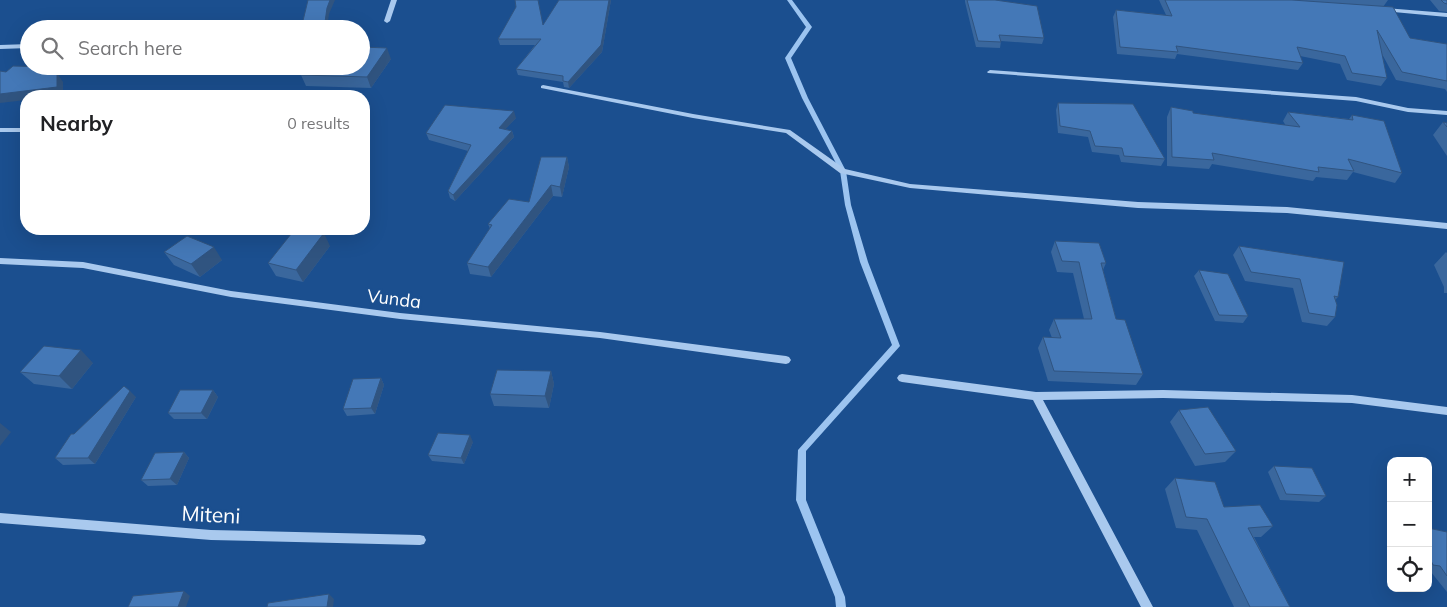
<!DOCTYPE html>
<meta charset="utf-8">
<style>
:root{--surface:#fff;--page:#f6f6f6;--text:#202124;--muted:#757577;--line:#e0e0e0}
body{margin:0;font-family:Mulish,sans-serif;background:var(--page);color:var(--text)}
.controls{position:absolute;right:15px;bottom:15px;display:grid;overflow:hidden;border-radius:10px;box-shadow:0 5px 20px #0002}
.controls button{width:45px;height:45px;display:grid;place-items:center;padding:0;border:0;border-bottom:1px solid var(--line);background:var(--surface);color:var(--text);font:25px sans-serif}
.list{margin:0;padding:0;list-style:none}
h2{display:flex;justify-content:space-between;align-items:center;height:65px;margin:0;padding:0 20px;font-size:21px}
h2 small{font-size:16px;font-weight:400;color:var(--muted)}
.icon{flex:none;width:28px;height:28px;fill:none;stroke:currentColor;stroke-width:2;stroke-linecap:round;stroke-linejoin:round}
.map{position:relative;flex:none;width:1447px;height:607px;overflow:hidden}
.search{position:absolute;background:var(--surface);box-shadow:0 5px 20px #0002;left:20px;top:20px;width:350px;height:55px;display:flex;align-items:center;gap:12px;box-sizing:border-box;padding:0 18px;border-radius:28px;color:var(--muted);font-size:19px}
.panel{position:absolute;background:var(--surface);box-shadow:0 5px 20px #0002;left:20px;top:90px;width:350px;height:145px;border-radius:20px}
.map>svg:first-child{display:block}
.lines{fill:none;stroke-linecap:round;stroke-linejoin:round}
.stream{fill:#9cc4f0;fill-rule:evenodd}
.minor{fill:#a9c9ee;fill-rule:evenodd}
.wall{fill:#3a679d}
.shaded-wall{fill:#305480}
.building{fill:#4478b7;stroke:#305480}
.labels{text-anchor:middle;stroke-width:5;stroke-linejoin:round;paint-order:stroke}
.street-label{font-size:18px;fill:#fff;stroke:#1b4f8f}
.near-street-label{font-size:21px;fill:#fff;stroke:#1b4f8f}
</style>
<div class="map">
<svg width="1447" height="607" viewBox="0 0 1447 607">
<rect width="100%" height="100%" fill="#1b4f8f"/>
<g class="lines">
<path class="stream" d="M 787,0 L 792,0 L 812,27 L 791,58 L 808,98 L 846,171 L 851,205 L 868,262 L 900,346 L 806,451 L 806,500 L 845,597 L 846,607 L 836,607 L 835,597 L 796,500 L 798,450 L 892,345 L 860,262 L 845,205 L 840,171 L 802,98 L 785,58 L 806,27 Z"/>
<path class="minor" d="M 391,0 L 397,0 L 390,21 L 387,23 L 384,21 Z
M 1385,8 L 1447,13 L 1447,17 L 1383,11 L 1383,9 Z
M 29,44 L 29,48 L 0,49 L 0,45 Z
M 990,70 L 1356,97 L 1408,108 L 1447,111 L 1447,115 L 1408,112 L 1356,101 L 988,73 L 987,72 Z
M 543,85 L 693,114 L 790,130 L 845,169 L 910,184 L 1138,202 L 1287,207 L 1447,223 L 1447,229 L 1287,213 L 1138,208 L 910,188 L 840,173 L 786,133 L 693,118 L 541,88 L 541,86 Z
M 0,128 L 26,128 L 26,132 L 0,132 Z
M 0,258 L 83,262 L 231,291 L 400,313 L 600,332 L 786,356 L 789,357 L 791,360 L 789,363 L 786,364 L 600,338 L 400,319 L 231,297 L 83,268 L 0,264 Z
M 902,374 L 1036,392 L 1163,390 L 1352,395 L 1447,407 L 1447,415 L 1352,403 L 1163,398 L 1043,400 L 1153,607 L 1141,607 L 1033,400 L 902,382 L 899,381 L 897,378 L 899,375 Z
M 0,513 L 211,530 L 420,535 L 424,536 L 426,540 L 424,544 L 420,545 L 211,540 L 0,523 Z"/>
</g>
<path class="wall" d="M 559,0 L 611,0 L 602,52 L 569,88 L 564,87 L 563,82 L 518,75 L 516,69 L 535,45 L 500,45 L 498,39 L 516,7 L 543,25 Z
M 965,0 L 995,0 L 1044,38 L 1042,44 L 1001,41 L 1000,48 L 976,47 L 965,2 Z
M 1159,0 L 1388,0 L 1383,7 L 1410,38 L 1447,44 L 1447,92 L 1445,89 L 1396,80 L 1382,54 L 1387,78 L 1381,86 L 1347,80 L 1340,64 L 1300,56 L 1303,63 L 1298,70 L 1177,54 L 1175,59 L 1117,54 L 1113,17 L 1116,10 L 1166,15 Z
M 1430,0 L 1447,0 L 1447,12 L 1439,11 Z
M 391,59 L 371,88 L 306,86 L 301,75 Z
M 1058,103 L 1165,159 L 1161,166 L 1121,162 L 1119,155 L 1092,152 L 1088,137 L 1058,133 L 1056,110 Z
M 1171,107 L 1193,113 L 1286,126 L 1283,121 L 1288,112 L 1349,119 L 1352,115 L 1402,173 L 1395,183 L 1353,172 L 1347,180 L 1316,177 L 1313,181 L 1212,164 L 1209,169 L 1167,166 L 1167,117 Z
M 516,118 L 505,129 L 512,131 L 514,137 L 455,201 L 450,198 L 448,191 L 468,151 L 429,140 L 426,133 Z
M 1443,122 L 1447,123 L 1447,156 L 1433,135 Z
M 567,157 L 569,167 L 562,197 L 553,196 L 491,277 L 470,274 L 467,263 L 490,229 L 488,224 L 529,202 Z
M 1055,241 L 1106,263 L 1103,270 L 1116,319 L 1143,374 L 1136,385 L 1048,381 L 1038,348 L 1043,337 L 1052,338 L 1049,330 L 1054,319 L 1084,319 L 1073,273 L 1057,272 L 1051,252 Z
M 330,246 L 303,282 L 276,276 L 268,263 Z
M 1239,246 L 1338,297 L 1335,300 L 1335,317 L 1327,326 L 1302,322 L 1293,288 L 1245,281 L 1233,255 Z
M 164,252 L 222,260 L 200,277 L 174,265 Z
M 1446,252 L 1447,253 L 1447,293 L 1444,293 L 1444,287 L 1434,265 Z
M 1199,270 L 1248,316 L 1243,323 L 1215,321 L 1194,276 Z
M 93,363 L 72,389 L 34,384 L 20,372 Z
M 551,371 L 554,384 L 549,408 L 494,406 L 490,394 Z
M 381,378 L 384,385 L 375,414 L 347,416 L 343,409 Z
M 213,390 L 218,397 L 207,419 L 174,419 L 168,413 Z
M 136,397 L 95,464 L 63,465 L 55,458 L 74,434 Z
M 1179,410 L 1236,451 L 1225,462 L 1195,466 L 1170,422 Z
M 473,442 L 464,464 L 432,461 L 428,455 Z
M 184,452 L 189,458 L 177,485 L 148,486 L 141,480 Z
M 1274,466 L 1326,496 L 1319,502 L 1280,500 L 1268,472 Z
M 1175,478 L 1224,507 L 1273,526 L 1261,537 L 1254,537 L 1290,607 L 1234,607 L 1197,530 L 1176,528 L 1165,489 Z
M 1428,528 L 1447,532 L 1447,592 L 1431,572 L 1428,571 Z"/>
<path class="shaded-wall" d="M 330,0 L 335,0 L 329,14 L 327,29 L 324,29 L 327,8 Z
M 609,0 L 611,0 L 602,52 L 569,88 L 568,82 Z
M 387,48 L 391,59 L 371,88 L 367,77 Z
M 47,67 L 53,76 L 43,73 Z
M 57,73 L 63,82 L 63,95 L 55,96 L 26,96 L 26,100 L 0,103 L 0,94 Z
M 514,111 L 516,118 L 501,134 L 499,128 Z
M 512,131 L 514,137 L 455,201 L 453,195 Z
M 567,157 L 569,167 L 562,197 L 560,187 Z
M 551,185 L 553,196 L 491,277 L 488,267 Z
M 324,233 L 330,246 L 303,282 L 296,270 Z
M 214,247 L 222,260 L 200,277 L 191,264 Z
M 81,350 L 93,363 L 72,389 L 59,376 Z
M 551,371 L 554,384 L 549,408 L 545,396 Z
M 381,378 L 384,385 L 375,414 L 371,408 Z
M 213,390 L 218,397 L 207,419 L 201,413 Z
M 130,391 L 136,397 L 95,464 L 88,458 Z
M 0,423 L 11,432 L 0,446 Z
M 470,435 L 473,442 L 464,464 L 461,458 Z
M 184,452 L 189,458 L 177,485 L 170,479 Z
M 184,591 L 190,596 L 186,607 L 178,607 Z
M 329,594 L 334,599 L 333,607 L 327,607 Z"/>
<path class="building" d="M 308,0 L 330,0 L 327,8 L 324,29 L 301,29 Z
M 515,0 L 538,0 L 543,25 L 559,0 L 609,0 L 601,45 L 568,82 L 563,81 L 563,76 L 516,69 L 541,39 L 498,39 L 516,7 Z
M 967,0 L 995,0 L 1037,6 L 1044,38 L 999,35 L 1001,42 L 978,41 Z
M 1165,0 L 1292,0 L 1393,7 L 1410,38 L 1447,44 L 1447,81 L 1402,72 L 1377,30 L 1387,78 L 1352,73 L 1345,56 L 1297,47 L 1303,63 L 1176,46 L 1178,52 L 1120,47 L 1116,10 L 1172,16 Z
M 1441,0 L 1447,0 L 1447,4 L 1444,3 Z
M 361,47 L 387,48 L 367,77 L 301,75 L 308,66 L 361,66 Z
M 13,66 L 47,67 L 43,73 L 57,73 L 57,87 L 0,94 L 0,71 L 6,72 Z
M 1058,103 L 1133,104 L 1165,159 L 1124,156 L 1122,148 L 1095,146 L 1090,131 L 1060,126 Z
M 445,105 L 514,111 L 499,128 L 512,131 L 453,195 L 448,191 L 471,145 L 426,133 Z
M 1171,107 L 1193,111 L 1193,113 L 1300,127 L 1288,112 L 1353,120 L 1352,115 L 1384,121 L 1402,173 L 1348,159 L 1354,171 L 1318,167 L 1319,172 L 1212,153 L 1214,160 L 1172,157 Z
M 1443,122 L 1447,123 L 1447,127 Z
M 541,157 L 567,157 L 560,187 L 551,185 L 488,267 L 467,263 L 492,225 L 488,224 L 509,199 L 529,202 Z
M 295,229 L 324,233 L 296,270 L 268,263 Z
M 187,236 L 214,247 L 191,264 L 164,252 Z
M 1055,241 L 1099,243 L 1106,263 L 1101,263 L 1116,319 L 1125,320 L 1143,374 L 1054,371 L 1043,337 L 1061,338 L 1054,319 L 1092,319 L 1079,262 L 1062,261 Z
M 1239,246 L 1344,262 L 1338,297 L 1334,296 L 1337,305 L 1335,317 L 1309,313 L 1300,279 L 1251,272 Z
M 1199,270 L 1228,274 L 1248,316 L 1219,315 Z
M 44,346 L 81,350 L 59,376 L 20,372 Z
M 497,370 L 551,371 L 545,396 L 490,394 Z
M 381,378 L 371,408 L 343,409 L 353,379 Z
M 124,386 L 130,391 L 88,458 L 55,458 L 71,434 L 74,434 Z
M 180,390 L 213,390 L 201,413 L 168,413 Z
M 1208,407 L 1236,451 L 1205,454 L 1179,410 Z
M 438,433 L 470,435 L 461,458 L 428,455 Z
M 184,452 L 170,479 L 141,480 L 155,453 Z
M 1274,466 L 1312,468 L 1326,496 L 1286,494 Z
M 1175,478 L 1215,482 L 1224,507 L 1260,505 L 1273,526 L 1248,528 L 1290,607 L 1250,607 L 1207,519 L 1186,517 Z
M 1428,528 L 1447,532 L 1447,576 L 1440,566 L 1433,565 L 1428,554 Z
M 184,591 L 178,607 L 128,607 L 133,596 Z
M 329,594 L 327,607 L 267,607 L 268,603 Z"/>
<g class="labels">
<g class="street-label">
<text transform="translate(394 299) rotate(7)" y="6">Vunda</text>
</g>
<g class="near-street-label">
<text transform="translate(211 515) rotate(3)" y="7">Miteni</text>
</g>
</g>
</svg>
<div class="controls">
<button>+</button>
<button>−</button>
<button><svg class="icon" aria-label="locate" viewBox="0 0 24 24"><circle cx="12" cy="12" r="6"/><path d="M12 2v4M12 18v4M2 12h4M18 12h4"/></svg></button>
</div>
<div class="search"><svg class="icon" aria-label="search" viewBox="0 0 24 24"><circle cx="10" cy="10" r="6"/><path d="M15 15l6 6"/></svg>Search here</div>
<section class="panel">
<h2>Nearby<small>0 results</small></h2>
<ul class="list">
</ul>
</section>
</div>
